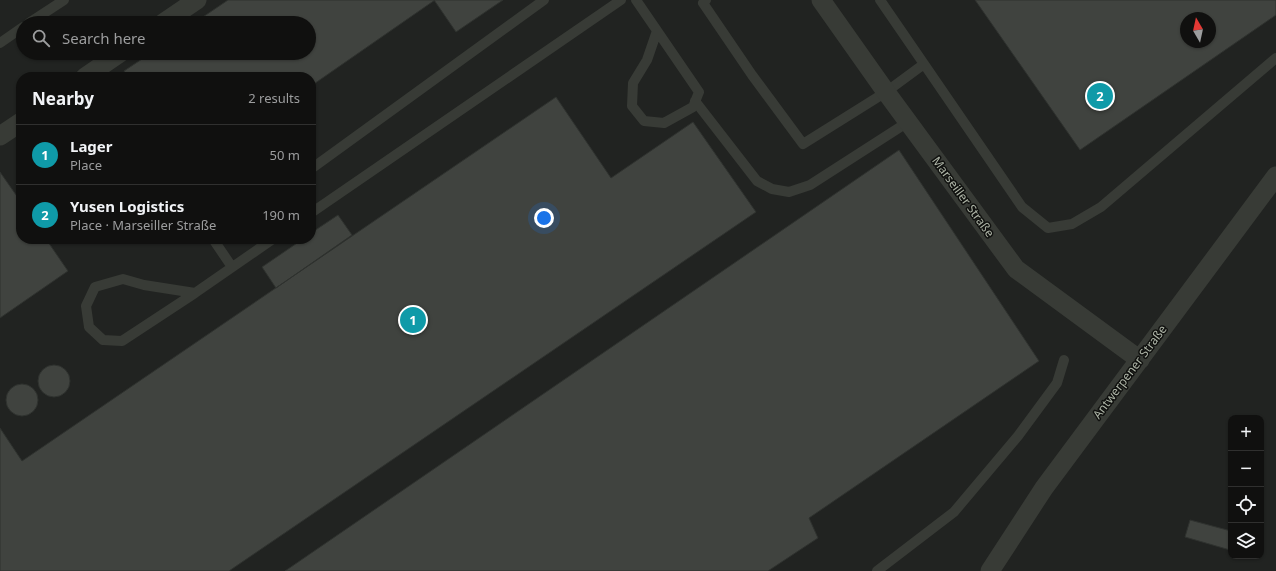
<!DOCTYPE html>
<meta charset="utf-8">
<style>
:root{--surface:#10100f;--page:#1e1e1d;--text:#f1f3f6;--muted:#9c9d9e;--line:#30302f;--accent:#8c9099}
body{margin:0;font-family:"Noto Sans",sans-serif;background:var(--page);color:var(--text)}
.controls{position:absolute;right:12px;bottom:12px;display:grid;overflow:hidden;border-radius:8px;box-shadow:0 1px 3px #0004}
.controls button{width:36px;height:36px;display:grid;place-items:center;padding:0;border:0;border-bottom:1px solid var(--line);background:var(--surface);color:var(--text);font:20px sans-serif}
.compass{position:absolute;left:1180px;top:12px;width:36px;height:36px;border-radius:50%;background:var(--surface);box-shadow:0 1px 3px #0004;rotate:351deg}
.you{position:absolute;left:544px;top:218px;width:14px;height:14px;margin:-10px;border:3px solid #fff;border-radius:50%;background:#1a73e8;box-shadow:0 0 0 6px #1a73e833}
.badge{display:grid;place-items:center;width:26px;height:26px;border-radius:50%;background:var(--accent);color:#fff;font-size:13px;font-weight:700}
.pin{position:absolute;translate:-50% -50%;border:2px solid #fff;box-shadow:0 1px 4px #0006}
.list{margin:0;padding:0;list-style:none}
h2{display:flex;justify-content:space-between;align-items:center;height:52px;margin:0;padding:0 16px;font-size:17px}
h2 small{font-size:13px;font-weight:400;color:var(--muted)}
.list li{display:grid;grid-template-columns:26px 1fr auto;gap:12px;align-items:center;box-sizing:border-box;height:60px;padding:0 16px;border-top:1px solid var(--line)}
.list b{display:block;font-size:15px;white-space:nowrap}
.list p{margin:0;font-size:13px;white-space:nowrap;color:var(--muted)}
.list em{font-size:13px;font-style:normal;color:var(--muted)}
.icon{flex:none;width:22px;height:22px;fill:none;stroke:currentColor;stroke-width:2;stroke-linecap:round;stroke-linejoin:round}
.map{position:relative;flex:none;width:1276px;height:571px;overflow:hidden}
.search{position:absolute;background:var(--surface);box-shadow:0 1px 3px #0004;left:16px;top:16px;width:300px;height:44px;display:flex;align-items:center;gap:10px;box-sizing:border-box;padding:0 14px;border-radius:22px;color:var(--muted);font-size:15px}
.panel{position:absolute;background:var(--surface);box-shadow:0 1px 3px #0004;left:16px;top:72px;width:300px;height:172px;border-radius:16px}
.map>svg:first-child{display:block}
.built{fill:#212321;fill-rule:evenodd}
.building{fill:#40433f;stroke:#2f322f;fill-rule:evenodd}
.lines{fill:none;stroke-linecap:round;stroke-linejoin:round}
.lane{stroke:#383b36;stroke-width:10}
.street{stroke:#383b36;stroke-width:19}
.labels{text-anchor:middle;stroke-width:3;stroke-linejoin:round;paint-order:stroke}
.street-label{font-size:12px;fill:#aeb5a7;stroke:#10110f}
</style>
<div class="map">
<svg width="1276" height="571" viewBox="0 0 1276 571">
<rect width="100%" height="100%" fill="#151614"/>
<path class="built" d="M 0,0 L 1276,0 L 1276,571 L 0,571 ZM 1186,18 L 1210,18 L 1210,42 L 1186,42 ZM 23,23 L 309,23 L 309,53 L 23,53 ZM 21,77 L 311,77 L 311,239 L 21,239 ZM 1231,418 L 1261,418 L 1261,556 L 1231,556 Z"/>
<path class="building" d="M 228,0 L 435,0 L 311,86 L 311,77 L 128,77 L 124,71 L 151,53 L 309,53 L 309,23 L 194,23 Z
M 434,0 L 503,0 L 456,32 Z
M 975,0 L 1276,0 L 1276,15 L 1080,150 ZM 1186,18 L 1210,18 L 1210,42 L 1186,42 Z
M 556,97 L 611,178 L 693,122 L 756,212 L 229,571 L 0,571 L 0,428 L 22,461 Z
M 899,150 L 1039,361 L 809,518 L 818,538 L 768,571 L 285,571 Z
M 0,172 L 21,202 L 21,239 L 46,239 L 68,271 L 0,318 Z
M 338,215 L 352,235 L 276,288 L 262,267 L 303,239 L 311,239 L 311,233 Z
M38 381a16 16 0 1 1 32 0a16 16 0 1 1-32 0Z
M6 400a16 16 0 1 1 32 0a16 16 0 1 1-32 0Z
M 1190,520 L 1231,531 L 1230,550 L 1185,537 Z"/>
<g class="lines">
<path class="lane" d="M 636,0 L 699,92 L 693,107 L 664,123 L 644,121 L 632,106 L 633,83 L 647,60 L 657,31
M 706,0 L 703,3 L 752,75 L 803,144 L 886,92 L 924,64 L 880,0
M 29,23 L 64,0
M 0,43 L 23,27
M 924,64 L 1022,207 L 1048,228 L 1072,224 L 1101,207 L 1276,58
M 695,101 L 757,181 L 772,189 L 789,192 L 810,185 L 908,122
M 311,169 L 544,0
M 311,213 L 621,0
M 213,239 L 232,267
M 195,293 L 144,285 L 123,279 L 95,287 L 86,306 L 89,327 L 103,340 L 122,341 L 195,293 L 273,239
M 877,571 L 954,512 L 1018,436 L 1057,383 L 1064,360"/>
<path class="street" d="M 821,0 L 886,92 L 1016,269 L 1140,360
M 163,23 L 197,0
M 85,77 L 120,53
M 0,136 L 21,122
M 990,571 L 1044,488 L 1276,176"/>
</g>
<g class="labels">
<g class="street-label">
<text transform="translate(963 197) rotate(54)" y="4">Marseiller Straße</text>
<text transform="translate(1130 372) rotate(-53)" y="4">Antwerpener Straße</text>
</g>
</g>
</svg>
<div class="controls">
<button>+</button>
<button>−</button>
<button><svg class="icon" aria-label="locate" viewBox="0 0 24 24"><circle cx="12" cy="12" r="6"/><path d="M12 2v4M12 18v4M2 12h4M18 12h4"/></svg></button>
<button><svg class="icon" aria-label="layers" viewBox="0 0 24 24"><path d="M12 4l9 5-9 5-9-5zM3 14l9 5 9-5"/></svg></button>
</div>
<svg class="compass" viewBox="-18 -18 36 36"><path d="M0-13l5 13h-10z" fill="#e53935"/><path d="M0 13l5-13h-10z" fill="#9c9d9e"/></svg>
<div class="you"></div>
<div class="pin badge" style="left:413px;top:320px;background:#0f9aa8">1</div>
<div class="pin badge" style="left:1100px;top:96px;background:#0f9aa8">2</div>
<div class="search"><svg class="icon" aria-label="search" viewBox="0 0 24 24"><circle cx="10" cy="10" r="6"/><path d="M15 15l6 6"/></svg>Search here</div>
<section class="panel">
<h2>Nearby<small>2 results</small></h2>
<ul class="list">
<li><span class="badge" style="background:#0f9aa8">1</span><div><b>Lager</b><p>Place</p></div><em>50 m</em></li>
<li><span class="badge" style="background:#0f9aa8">2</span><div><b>Yusen Logistics</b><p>Place · Marseiller Straße</p></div><em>190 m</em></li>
</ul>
</section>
</div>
